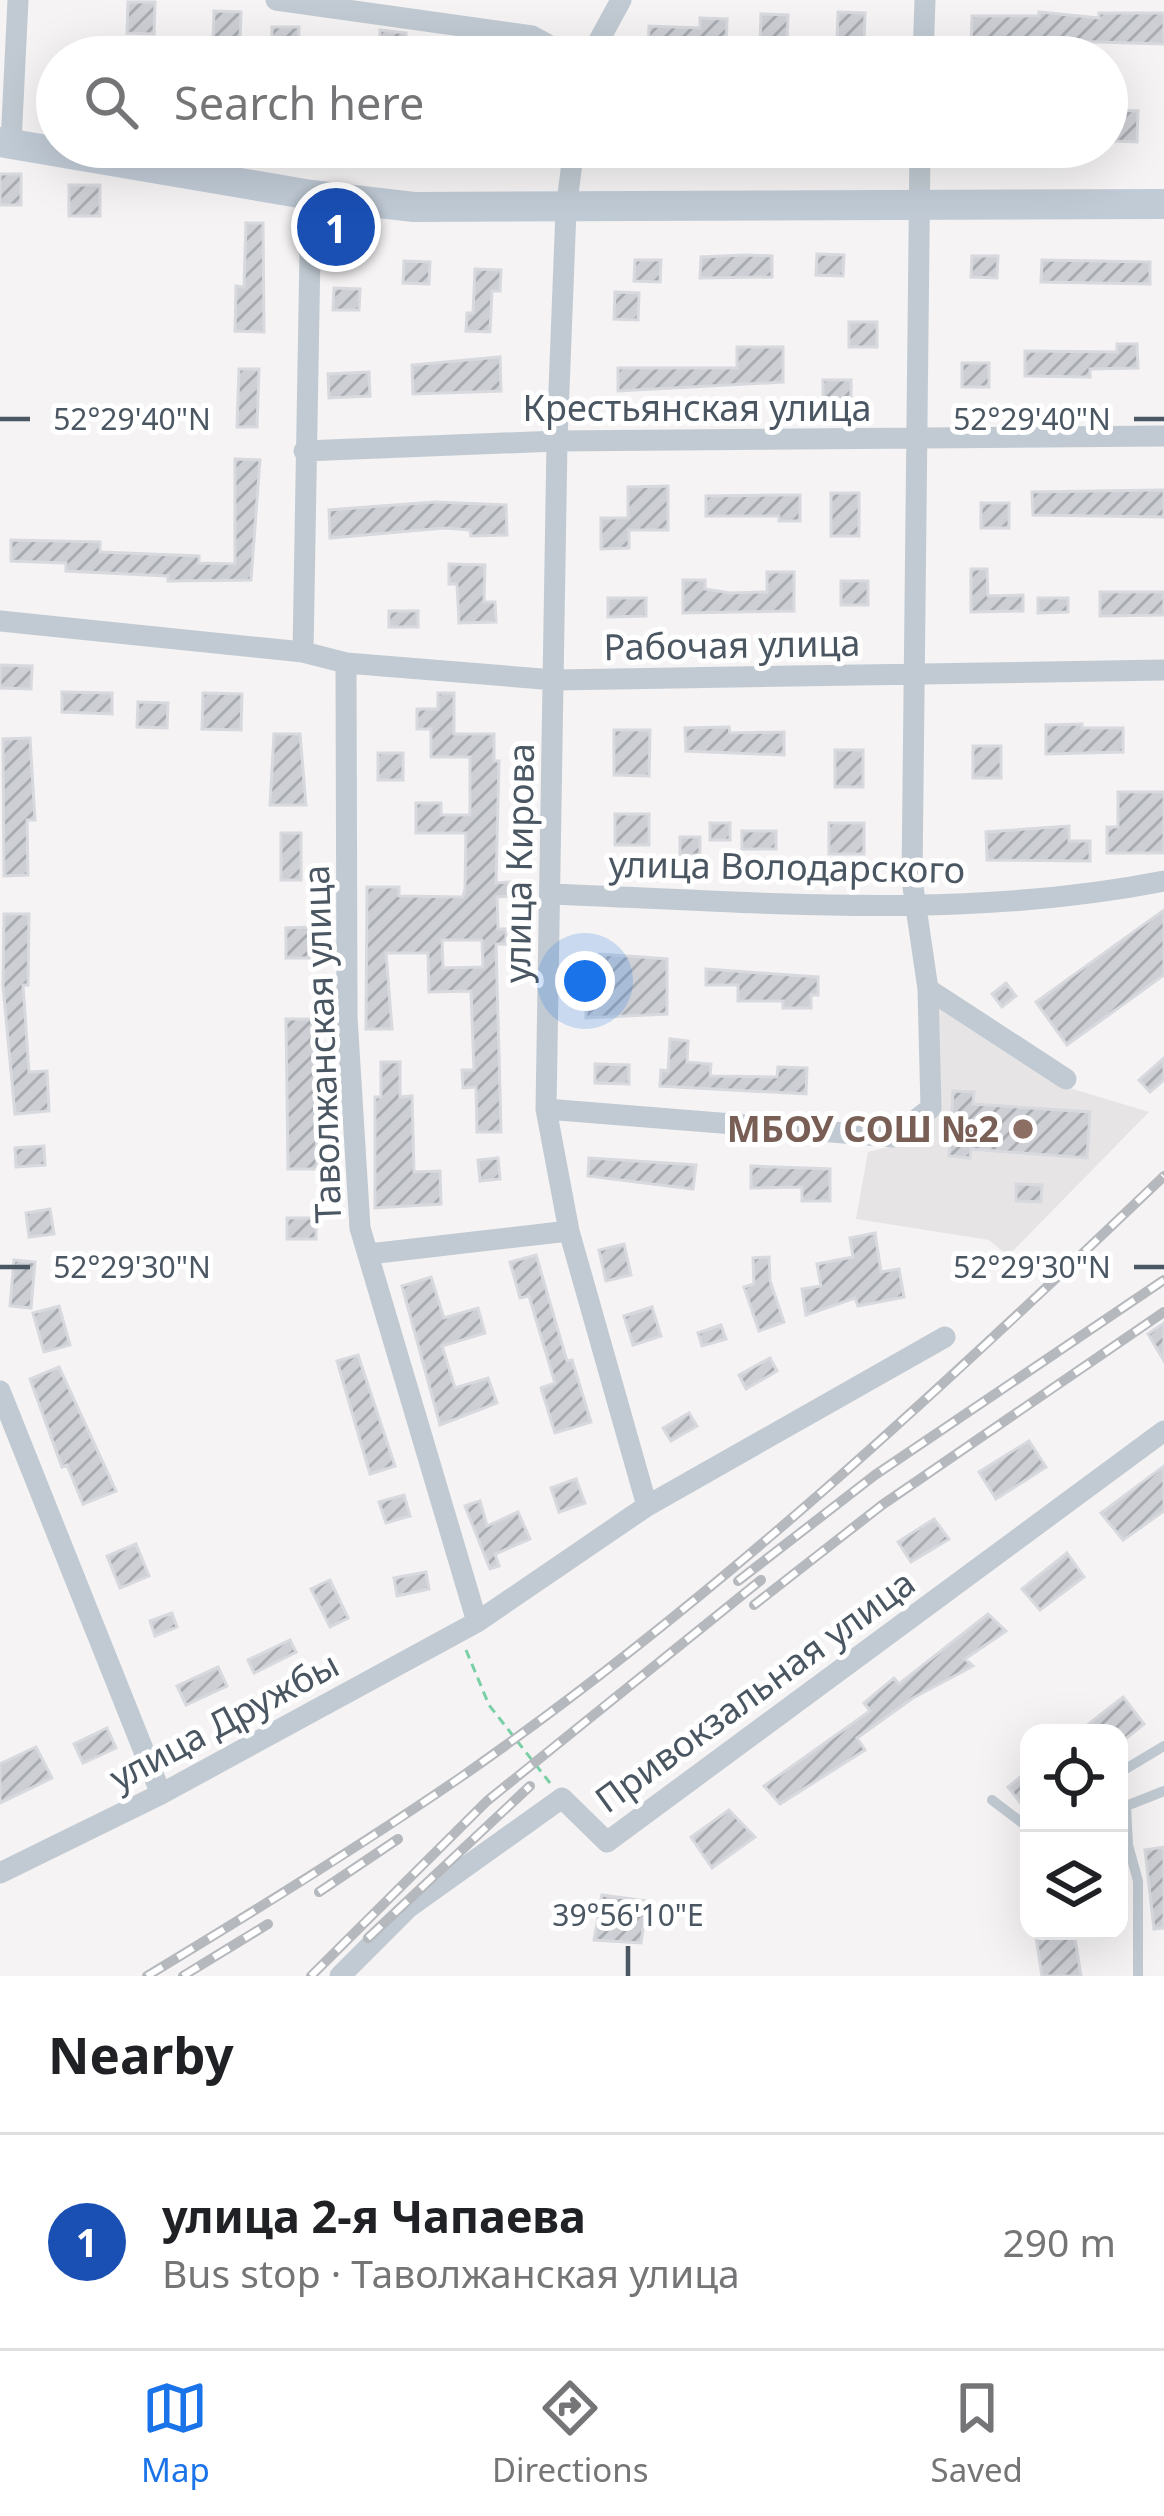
<!DOCTYPE html>
<meta charset="utf-8">
<style>
:root{--surface:#fff;--page:#f6f6f6;--text:#202124;--muted:#757577;--line:#e0e0e0;--accent:#1a73e8}
body{margin:0;font-family:"Noto Sans",sans-serif;background:var(--page);color:var(--text)}
.controls{position:absolute;right:36px;bottom:36px;display:grid;overflow:hidden;border-radius:24px;box-shadow:0 12px 48px #0002}
.controls button{width:108px;height:108px;display:grid;place-items:center;padding:0;border:0;border-bottom:3px solid var(--line);background:var(--surface);color:var(--text);font:60px sans-serif}
.you{position:absolute;left:585px;top:981px;width:42px;height:42px;margin:-30px;border:9px solid #fff;border-radius:50%;background:#1a73e8;box-shadow:0 0 0 18px #1a73e833}
.badge{display:grid;place-items:center;width:78px;height:78px;border-radius:50%;background:var(--accent);color:#fff;font-size:39px;font-weight:700}
.pin{position:absolute;translate:-50% -50%;border:6px solid #fff;box-shadow:0 3px 12px #0006}
.list{margin:0;padding:0;list-style:none}
h2{display:flex;justify-content:space-between;align-items:center;height:156px;margin:0;padding:0 48px;font-size:51px}
h2 small{font-size:39px;font-weight:400;color:var(--muted)}
.list li{display:grid;grid-template-columns:78px 1fr auto;gap:36px;align-items:center;box-sizing:border-box;height:216px;padding:0 48px;border-top:3px solid var(--line)}
.list b{display:block;font-size:45px;white-space:nowrap}
.list p{margin:0;font-size:39px;white-space:nowrap;color:var(--muted)}
.list em{font-size:39px;font-style:normal;color:var(--muted)}
.icon{flex:none;width:66px;height:66px;fill:none;stroke:currentColor;stroke-width:2;stroke-linecap:round;stroke-linejoin:round}
.map{position:relative;flex:none;width:1164px;height:1976px;overflow:hidden}
.search{position:absolute;background:var(--surface);box-shadow:0 12px 48px #0002;left:36px;right:36px;top:36px;height:132px;display:flex;align-items:center;gap:30px;box-sizing:border-box;padding:0 42px;border-radius:66px;color:var(--muted);font-size:45px}
.sheet{height:372px;background:var(--surface)}
nav{display:flex;justify-content:space-around;align-items:center;box-sizing:border-box;height:168px;border-top:3px solid var(--line);background:var(--surface);font-size:33px;color:var(--muted)}
nav a{display:grid;justify-items:center;gap:6px}
nav .on{color:var(--accent)}
.map>svg:first-child{display:block}
.education{fill:#e6e4e5}
.building{fill:url(#building-hatch);stroke:#d7d9de;stroke-width:3;fill-rule:evenodd}
.lines{fill:none;stroke-linecap:round;stroke-linejoin:round}
.path{stroke:#7ad0a6;stroke-width:3;stroke-dasharray:9 6;stroke-linecap:butt}
.lane{stroke:#c1cad2;stroke-width:10}
.street{stroke:#c1cad2;stroke-width:21}
.secondary{stroke:#c1cbd6;stroke-width:30}
.rail-casing{stroke:#b5b8bd;stroke-width:10}
.rail{stroke:#fff;stroke-width:6;stroke-dasharray:18;stroke-linecap:butt}
.ticks{fill:none;stroke:#4a5661;stroke-width:4.5}
.education-dot{fill:#8d6e63;stroke:#fff;stroke-width:4.5}
.labels{text-anchor:middle;stroke-width:10;stroke-linejoin:round;paint-order:stroke}
.street-label{font-size:36px;fill:#4a5661;stroke:#fff}
.education-label{font-size:36px;font-weight:bold;fill:#785e54;stroke:#fff;text-anchor:end}
.ticks-label{font-size:30px;text-anchor:middle;fill:#4a5661;stroke:#fff;stroke-width:10;stroke-linejoin:round;paint-order:stroke}
</style>
<div class="map">
<svg width="1164" height="1976" viewBox="0 0 1164 1976">
<defs>
<pattern id="building-hatch" width="6" height="6" patternUnits="userSpaceOnUse" patternTransform="scale(3)"><rect width="6" height="6" fill="#cdcfd5"/><path d="M-1 1l2-2M0 6l6-6M5 7l2-2" fill="none" stroke="#a8abb0"/></pattern>
</defs>
<rect width="100%" height="100%" fill="#f5f3f3"/>
<path class="education" d="M 935,1003 L 1063,1086 L 1149,1112 L 1008,1256 L 989,1240 L 856,1219 L 868,1152 L 893,1146 L 938,1111 Z"/>
<path class="building" d="M 128,2 L 155,2 L 154,34 L 127,33 Z
M 214,11 L 241,12 L 240,43 L 213,42 Z
M 838,12 L 865,13 L 864,44 L 837,44 Z
M 1039,12 L 1099,18 L 1099,13 L 1164,13 L 1164,44 L 1065,41 L 971,47 L 972,16 L 1039,16 Z
M 761,14 L 788,15 L 787,46 L 760,45 Z
M 700,18 L 727,19 L 726,50 L 674,49 L 674,57 L 648,57 L 649,26 L 700,28 Z
M 272,27 L 299,27 L 298,57 L 271,57 Z
M 380,30 L 406,33 L 405,57 L 379,57 Z
M 486,45 L 512,48 L 512,57 L 486,57 Z
M 1112,110 L 1138,111 L 1137,142 L 1111,141 Z
M 0,174 L 21,174 L 21,205 L 0,205 Z
M 69,185 L 100,185 L 100,216 L 69,216 Z
M 246,223 L 263,223 L 264,332 L 235,331 L 236,286 L 244,287 Z
M 817,254 L 844,255 L 843,276 L 816,275 Z
M 746,255 L 772,256 L 772,277 L 700,278 L 701,257 Z
M 972,256 L 998,256 L 997,278 L 971,277 Z
M 635,260 L 661,260 L 660,282 L 634,281 Z
M 1042,260 L 1150,262 L 1150,284 L 1041,282 Z
M 404,261 L 430,262 L 429,284 L 403,283 Z
M 475,269 L 501,270 L 500,291 L 492,291 L 490,332 L 466,331 L 467,313 L 473,313 Z
M 334,288 L 360,289 L 359,310 L 333,310 Z
M 615,292 L 639,293 L 638,320 L 614,319 Z
M 849,322 L 877,322 L 877,347 L 849,347 Z
M 1117,344 L 1137,344 L 1138,368 L 1090,369 L 1090,377 L 1025,376 L 1025,351 L 1117,352 Z
M 737,347 L 783,347 L 783,382 L 618,391 L 618,368 L 737,368 Z
M 500,357 L 501,391 L 413,394 L 412,365 Z
M 962,363 L 989,363 L 989,387 L 962,387 Z
M 239,369 L 259,369 L 257,427 L 237,427 Z
M 369,372 L 370,396 L 329,398 L 328,374 Z
M 823,380 L 851,380 L 851,405 L 823,405 Z
M 235,459 L 260,460 L 251,580 L 168,581 L 168,576 L 66,571 L 66,563 L 11,561 L 11,540 L 100,542 L 100,552 L 199,556 L 199,563 L 235,564 Z
M 668,486 L 668,530 L 629,530 L 629,548 L 601,549 L 601,518 L 628,518 L 628,487 Z
M 1164,490 L 1164,517 L 1033,515 L 1032,492 Z
M 831,493 L 859,493 L 859,536 L 831,536 Z
M 779,495 L 800,495 L 800,521 L 779,521 L 779,516 L 706,516 L 706,496 Z
M 435,502 L 506,505 L 507,535 L 471,536 L 470,530 L 444,528 L 330,538 L 329,510 Z
M 981,503 L 1009,503 L 1009,528 L 981,528 Z
M 449,564 L 485,565 L 484,602 L 495,602 L 496,622 L 459,623 L 457,584 L 449,584 Z
M 971,569 L 987,569 L 988,596 L 1023,595 L 1023,611 L 971,612 Z
M 767,572 L 794,572 L 794,611 L 683,613 L 683,580 L 705,580 L 705,589 L 730,593 L 767,592 Z
M 841,581 L 868,581 L 868,605 L 841,605 Z
M 1100,592 L 1164,592 L 1164,615 L 1100,616 Z
M 608,598 L 646,598 L 646,616 L 608,617 Z
M 1038,598 L 1068,598 L 1068,612 L 1038,613 Z
M 389,611 L 418,611 L 418,627 L 389,627 Z
M 0,665 L 32,666 L 31,689 L 0,688 Z
M 62,692 L 112,693 L 112,714 L 62,712 Z
M 203,693 L 242,694 L 241,730 L 202,729 Z
M 438,693 L 454,693 L 454,734 L 494,734 L 494,761 L 499,761 L 496,883 L 511,882 L 511,896 L 497,897 L 498,929 L 506,929 L 506,944 L 496,944 L 501,1132 L 477,1132 L 476,1087 L 463,1088 L 462,1070 L 474,1070 L 471,991 L 429,992 L 428,953 L 386,953 L 392,1029 L 366,1029 L 367,887 L 399,887 L 399,896 L 463,897 L 465,889 L 466,833 L 416,833 L 416,803 L 441,803 L 441,815 L 470,815 L 470,757 L 431,757 L 431,729 L 417,729 L 417,709 L 438,709 ZM 442,940 L 482,940 L 483,967 L 443,968 Z
M 138,702 L 168,703 L 167,728 L 137,727 Z
M 1082,724 L 1082,728 L 1123,728 L 1123,752 L 1046,754 L 1046,725 Z
M 729,727 L 730,733 L 784,732 L 784,755 L 686,751 L 685,728 Z
M 614,730 L 650,730 L 649,776 L 614,775 Z
M 274,734 L 300,734 L 306,805 L 270,805 Z
M 30,738 L 35,820 L 27,820 L 28,875 L 4,876 L 3,739 Z
M 973,746 L 1001,746 L 1001,778 L 973,778 Z
M 835,750 L 863,750 L 863,787 L 835,787 Z
M 378,753 L 403,753 L 403,780 L 378,780 Z
M 1118,792 L 1164,792 L 1164,853 L 1107,853 L 1107,827 L 1118,827 Z
M 615,814 L 649,814 L 649,845 L 615,845 Z
M 710,823 L 730,823 L 730,840 L 710,840 Z
M 829,823 L 864,823 L 864,854 L 829,854 Z
M 1069,826 L 1069,841 L 1090,841 L 1090,861 L 987,860 L 986,832 Z
M 742,831 L 776,831 L 776,849 L 742,849 Z
M 281,833 L 301,833 L 301,880 L 281,880 Z
M 680,837 L 700,837 L 700,855 L 680,855 Z
M 1164,910 L 1164,975 L 1067,1045 L 1036,1002 Z
M 4,914 L 29,914 L 28,985 L 23,985 L 29,1072 L 47,1071 L 49,1111 L 15,1114 L 3,986 Z
M 309,927 L 309,958 L 286,958 L 286,928 Z
M 600,954 L 667,959 L 667,1014 L 586,1018 L 586,1003 L 601,1003 Z
M 706,969 L 818,977 L 818,995 L 811,995 L 811,1008 L 783,1008 L 783,1001 L 738,1001 L 738,985 L 706,985 Z
M 1006,983 L 1016,996 L 1002,1007 L 992,994 Z
M 286,1019 L 313,1019 L 317,1169 L 288,1169 Z
M 670,1039 L 688,1041 L 687,1062 L 711,1064 L 710,1076 L 777,1077 L 778,1067 L 807,1068 L 806,1094 L 660,1086 L 661,1070 L 668,1071 Z
M 1164,1058 L 1164,1080 L 1150,1092 L 1139,1080 Z
M 381,1062 L 400,1062 L 400,1097 L 412,1096 L 414,1172 L 440,1171 L 441,1204 L 375,1208 L 375,1097 L 381,1097 Z
M 595,1064 L 629,1065 L 629,1084 L 595,1083 Z
M 953,1091 L 974,1092 L 973,1104 L 1090,1112 L 1087,1158 L 971,1149 L 970,1158 L 949,1156 Z
M 44,1146 L 45,1165 L 16,1167 L 15,1148 Z
M 498,1158 L 500,1179 L 480,1181 L 478,1160 Z
M 589,1158 L 696,1165 L 693,1189 L 588,1176 Z
M 751,1166 L 830,1169 L 830,1201 L 802,1201 L 802,1187 L 751,1188 Z
M 1016,1184 L 1042,1185 L 1041,1202 L 1016,1201 Z
M 50,1209 L 54,1234 L 29,1237 L 26,1213 Z
M 287,1218 L 316,1218 L 316,1239 L 287,1239 Z
M 875,1233 L 881,1272 L 899,1269 L 904,1297 L 858,1306 L 855,1298 L 806,1315 L 802,1289 L 821,1286 L 817,1264 L 853,1257 L 850,1238 Z
M 624,1244 L 631,1275 L 606,1281 L 599,1250 Z
M 536,1255 L 567,1361 L 572,1360 L 591,1422 L 555,1433 L 541,1388 L 555,1383 L 529,1296 L 520,1298 L 510,1262 Z
M 769,1257 L 770,1281 L 784,1322 L 759,1331 L 744,1287 L 754,1284 L 753,1258 Z
M 14,1260 L 35,1262 L 31,1308 L 10,1306 Z
M 431,1277 L 444,1318 L 478,1308 L 485,1333 L 442,1346 L 455,1388 L 488,1378 L 497,1403 L 440,1425 L 402,1286 Z
M 59,1306 L 70,1345 L 44,1352 L 33,1313 Z
M 652,1307 L 661,1336 L 633,1345 L 624,1316 Z
M 1164,1323 L 1164,1361 L 1148,1334 Z
M 721,1325 L 726,1339 L 702,1346 L 698,1333 Z
M 358,1355 L 395,1466 L 370,1474 L 337,1361 Z
M 770,1358 L 777,1371 L 746,1389 L 739,1375 Z
M 59,1367 L 116,1491 L 83,1504 L 67,1465 L 62,1467 L 30,1379 Z
M 689,1413 L 697,1426 L 671,1441 L 663,1428 Z
M 1029,1441 L 1046,1467 L 996,1499 L 979,1472 Z
M 1164,1466 L 1164,1511 L 1123,1540 L 1101,1513 Z
M 576,1479 L 585,1503 L 559,1512 L 551,1488 Z
M 404,1495 L 410,1516 L 386,1523 L 379,1502 Z
M 480,1501 L 487,1526 L 518,1512 L 530,1539 L 495,1554 L 499,1566 L 490,1569 L 465,1506 Z
M 934,1519 L 949,1539 L 911,1562 L 898,1542 Z
M 136,1544 L 149,1576 L 120,1588 L 107,1556 Z
M 1067,1553 L 1084,1577 L 1040,1610 L 1022,1589 Z
M 426,1572 L 429,1589 L 397,1596 L 394,1578 Z
M 330,1580 L 348,1618 L 330,1627 L 311,1589 Z
M 172,1613 L 177,1627 L 155,1636 L 150,1621 Z
M 988,1614 L 1006,1631 L 965,1659 L 973,1666 L 913,1698 L 857,1738 L 865,1750 L 780,1804 L 764,1786 L 870,1711 L 864,1703 L 894,1678 L 899,1684 Z
M 290,1640 L 296,1652 L 254,1673 L 248,1660 Z
M 218,1667 L 227,1686 L 186,1705 L 177,1686 Z
M 1123,1697 L 1144,1724 L 1119,1744 L 1119,1733 L 1077,1733 Z
M 107,1728 L 116,1748 L 83,1763 L 74,1744 Z
M 36,1747 L 52,1778 L 0,1803 L 0,1764 Z
M 1029,1770 L 1029,1814 L 1008,1787 Z
M 729,1810 L 755,1837 L 712,1868 L 691,1837 Z
M 1164,1847 L 1164,1928 L 1154,1929 L 1145,1850 Z
M 602,1895 L 647,1901 L 641,1943 L 594,1940 Z
M 1035,1931 L 1074,1931 L 1081,1976 L 1042,1976 Z"/>
<g class="lines">
<path class="path" d="M 466,1650 L 489,1705 L 550,1783"/>
<path class="lane" d="M 1119,1773 L 1164,1746
M 992,1800 L 1029,1828
M 1138,1976 L 1138,1881 L 1128,1845 L 1126,1806 L 1164,1791"/>
<path class="street" d="M 276,0 L 532,36 L 570,57
M 590,57 L 621,0
M 923,57 L 925,0
M 11,143 L 18,0
M 574,147 L 566,210 L 557,441 L 546,1109 L 569,1231 L 647,1506
M 304,451 L 557,441 L 1164,436
M 0,621 L 303,652 L 346,663 L 555,680 L 1164,670
M 303,652 L 311,195
M 346,663 L 347,1017 L 360,1228 L 477,1622
M 551,894 C 757,902 961,921 1164,881
M 928,989 L 1066,1079
M 546,1109 L 894,1137 L 931,1108 L 928,989 L 912,880 L 920,147
M 369,1254 L 569,1231
M 0,1391 L 161,1794
M 0,1873 L 161,1794 L 477,1622 L 647,1506 L 945,1337
M 340,1976 L 408,1908 L 562,1798 L 607,1842 L 1164,1431"/>
<path class="secondary" d="M 0,142 L 311,195 L 414,207 L 1164,204"/>
<g class="rail-casing">
<path id="rail" d="M 738,1581 L 875,1475 L 1164,1280
M 754,1605 L 882,1505 L 1164,1312
M 319,1892 L 398,1839
M 368,1938 L 530,1786
M 147,1976 C 253,1912 359,1847 461,1777 C 713,1602 943,1387 1164,1176
M 183,1976 L 268,1924
M 311,1976 L 487,1801 L 761,1580"/>
</g>
<use href="#rail" class="rail"/>
</g>
<path class="ticks" d="M 0,419 L 30,419M 1134,419 L 1164,419M 0,1267 L 30,1267M 1134,1267 L 1164,1267M 628,1946 L 628,1976"/>
<circle class="education-dot" cx="1023" cy="1129" r="12"/>
<g class="labels">
<g class="street-label">
<text x="697" y="421">Крестьянская улица</text>
<text transform="translate(732 645) rotate(-1)" y="13">Рабочая улица</text>
<text transform="translate(519 863) rotate(-89)" y="13">улица Кирова</text>
<text transform="translate(787 867) rotate(1)" y="13">улица Володарского</text>
<text transform="translate(322 1044) rotate(-92)" y="13">Таволжанская улица</text>
<text transform="translate(755 1691) rotate(-36)" y="13">Привокзальная улица</text>
<text transform="translate(224 1721) rotate(-28)" y="13">улица Дружбы</text>
</g>
<g class="education-label">
<text x="999" y="1142">МБОУ СОШ №2</text>
</g>
</g>
<g class="ticks-label">
<text x="132" y="430">52°29'40"N</text>
<text x="1032" y="430">52°29'40"N</text>
<text x="132" y="1278">52°29'30"N</text>
<text x="1032" y="1278">52°29'30"N</text>
<text x="628" y="1926">39°56'10"E</text>
</g>
</svg>
<div class="controls">
<button><svg class="icon" aria-label="locate" viewBox="0 0 24 24"><circle cx="12" cy="12" r="6"/><path d="M12 2v4M12 18v4M2 12h4M18 12h4"/></svg></button>
<button><svg class="icon" aria-label="layers" viewBox="0 0 24 24"><path d="M12 4l9 5-9 5-9-5zM3 14l9 5 9-5"/></svg></button>
</div>
<div class="you"></div>
<div class="pin badge" style="left:336px;top:227px;background:#1a4fb4">1</div>
<div class="search"><svg class="icon" aria-label="search" viewBox="0 0 24 24"><circle cx="10" cy="10" r="6"/><path d="M15 15l6 6"/></svg>Search here</div>
</div>
<section class="sheet">
<h2>Nearby<small></small></h2>
<ul class="list">
<li><span class="badge" style="background:#1a4fb4">1</span><div><b>улица 2-я Чапаева</b><p>Bus stop · Таволжанская улица</p></div><em>290 m</em></li>
</ul>
</section>
<nav>
<a class="on"><svg class="icon" aria-label="map" viewBox="0 0 24 24"><path d="M3 6l6-2 6 2 6-2v14l-6 2-6-2-6 2zM9 4v14M15 6v14"/></svg>Map</a>
<a><svg class="icon" aria-label="directions" viewBox="0 0 24 24"><path d="M12 3l9 9-9 9-9-9zM9 14v-3h6M13 9l2 2-2 2"/></svg>Directions</a>
<a><svg class="icon" aria-label="saved" viewBox="0 0 24 24"><path d="M7 4h10v16l-5-4-5 4z"/></svg>Saved</a>
</nav>
